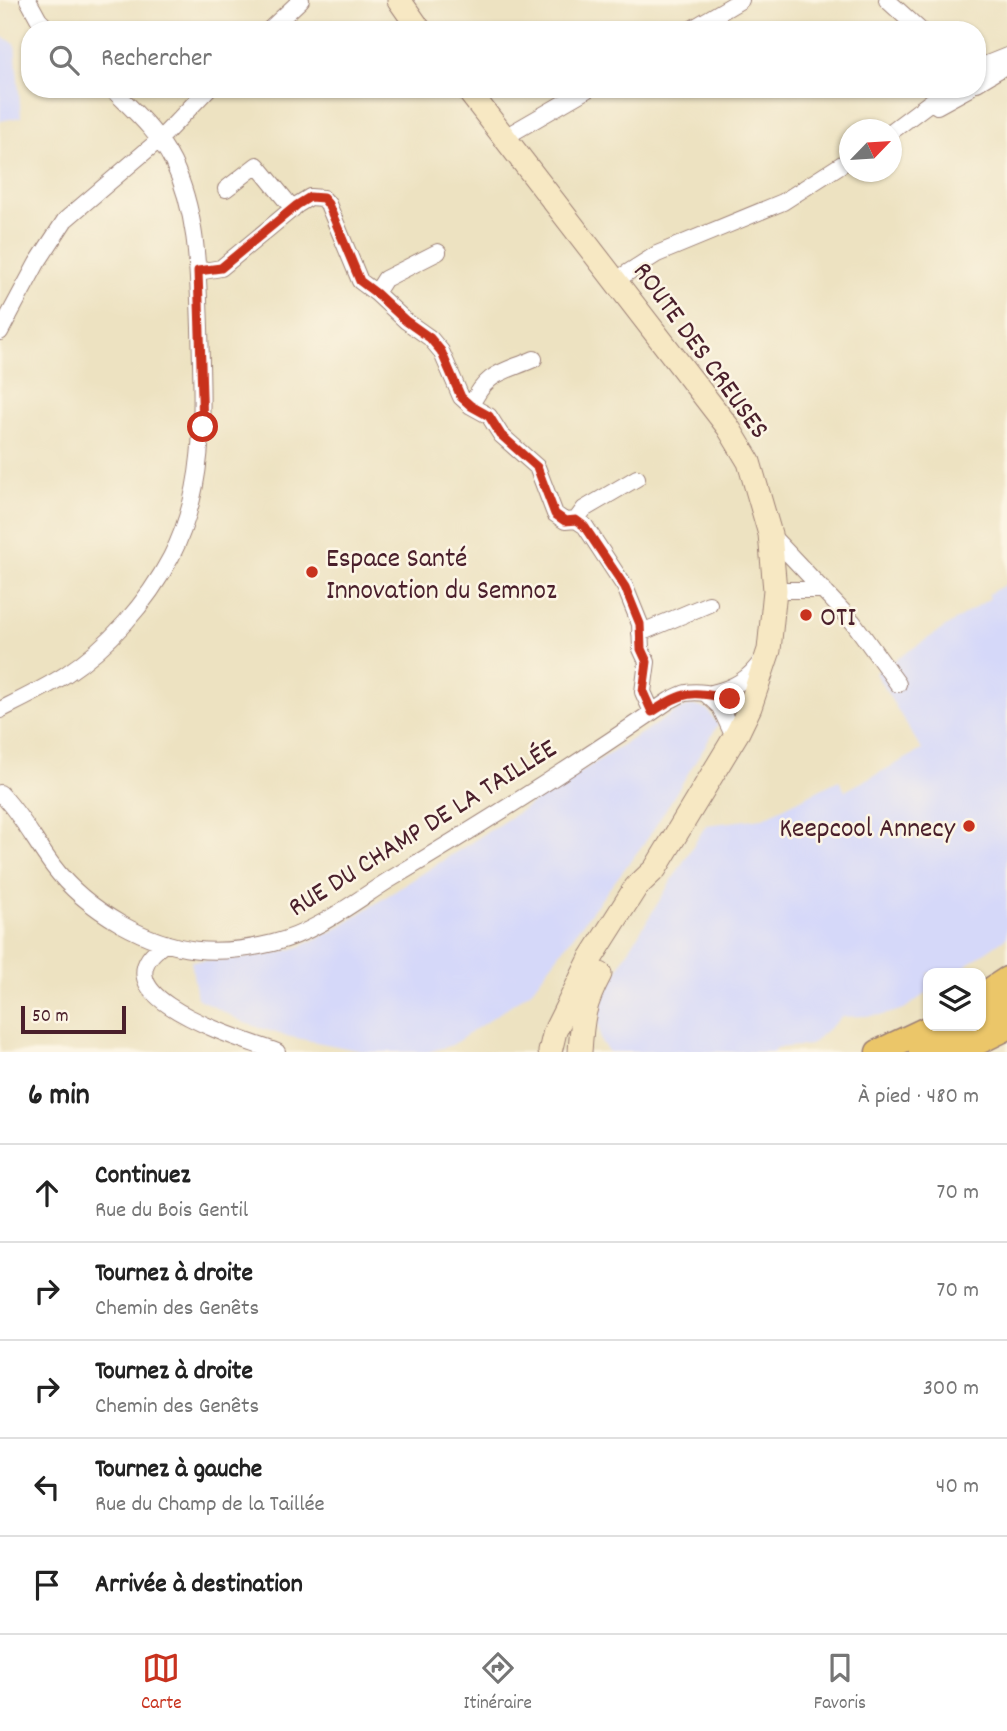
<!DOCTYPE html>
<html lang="fr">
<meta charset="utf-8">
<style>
:root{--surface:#fff;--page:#f6f6f6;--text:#222;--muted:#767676;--line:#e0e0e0;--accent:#c8321e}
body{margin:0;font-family:Dekko,sans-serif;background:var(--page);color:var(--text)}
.controls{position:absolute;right:21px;bottom:21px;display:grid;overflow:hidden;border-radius:14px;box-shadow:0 2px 5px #0004}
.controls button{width:63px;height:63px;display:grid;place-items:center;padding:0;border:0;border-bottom:2px solid var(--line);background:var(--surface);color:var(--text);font:35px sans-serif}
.compass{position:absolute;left:839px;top:119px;width:63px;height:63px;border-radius:50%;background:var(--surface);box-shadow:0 2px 5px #0004;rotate:65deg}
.scale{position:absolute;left:21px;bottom:18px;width:105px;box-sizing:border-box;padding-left:7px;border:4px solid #4a1f2b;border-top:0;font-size:19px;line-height:24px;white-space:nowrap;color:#4a1f2b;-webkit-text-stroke:5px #fcf5e5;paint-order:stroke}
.stop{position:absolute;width:21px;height:21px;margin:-16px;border:5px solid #c8321e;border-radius:50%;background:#fff}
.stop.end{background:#c8321e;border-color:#fff;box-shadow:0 2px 7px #0008}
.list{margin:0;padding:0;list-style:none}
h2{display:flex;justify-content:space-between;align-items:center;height:91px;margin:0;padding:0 28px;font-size:30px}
h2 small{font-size:23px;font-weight:400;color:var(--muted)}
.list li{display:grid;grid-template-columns:46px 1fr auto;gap:21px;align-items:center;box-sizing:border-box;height:98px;padding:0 28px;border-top:2px solid var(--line)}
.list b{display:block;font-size:26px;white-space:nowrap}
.list p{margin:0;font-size:23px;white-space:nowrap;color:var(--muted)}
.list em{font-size:23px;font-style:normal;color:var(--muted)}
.icon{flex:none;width:38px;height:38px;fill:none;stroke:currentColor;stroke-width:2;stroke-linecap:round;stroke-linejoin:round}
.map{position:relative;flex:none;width:1007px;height:1052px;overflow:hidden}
.search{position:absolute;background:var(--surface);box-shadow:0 2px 5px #0004;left:21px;right:21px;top:21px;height:77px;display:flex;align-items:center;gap:18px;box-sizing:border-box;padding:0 24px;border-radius:28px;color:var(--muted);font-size:26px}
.sheet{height:581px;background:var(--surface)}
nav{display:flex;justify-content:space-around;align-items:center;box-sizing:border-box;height:98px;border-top:2px solid var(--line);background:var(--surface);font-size:19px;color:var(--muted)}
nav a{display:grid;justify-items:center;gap:4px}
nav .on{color:var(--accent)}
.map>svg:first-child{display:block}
.built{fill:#d5d8f9}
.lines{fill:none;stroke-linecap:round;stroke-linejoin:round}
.street-casing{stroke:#9c8076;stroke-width:18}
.secondary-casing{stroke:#9c8076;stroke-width:25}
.primary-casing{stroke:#9c8076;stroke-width:27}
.highway-casing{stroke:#9c8076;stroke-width:32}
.street{stroke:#fff;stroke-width:16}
.secondary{stroke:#f7e8c3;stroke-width:23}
.primary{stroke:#ebc669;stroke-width:24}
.highway{stroke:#ebc669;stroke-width:30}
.route{stroke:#c8321e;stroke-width:9}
.poi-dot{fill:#c8321e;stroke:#fcf5e5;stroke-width:2.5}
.labels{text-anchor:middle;stroke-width:5;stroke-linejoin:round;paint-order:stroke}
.street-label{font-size:28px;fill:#4a1f2b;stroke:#fcf5e5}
.poi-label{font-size:28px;fill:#4a1f2b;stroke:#fcf5e5;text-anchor:start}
</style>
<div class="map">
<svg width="1007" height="1052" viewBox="0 0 1007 1052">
<rect width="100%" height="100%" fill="#fcf5e5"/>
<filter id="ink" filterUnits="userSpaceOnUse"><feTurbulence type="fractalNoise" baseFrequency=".0143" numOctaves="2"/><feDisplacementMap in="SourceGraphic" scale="14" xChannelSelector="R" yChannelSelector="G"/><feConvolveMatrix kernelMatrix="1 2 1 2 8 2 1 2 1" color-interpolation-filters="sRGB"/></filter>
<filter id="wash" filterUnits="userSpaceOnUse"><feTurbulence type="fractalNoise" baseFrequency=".00686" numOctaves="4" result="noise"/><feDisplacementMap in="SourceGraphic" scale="28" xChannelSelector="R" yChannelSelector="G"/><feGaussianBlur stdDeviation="1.57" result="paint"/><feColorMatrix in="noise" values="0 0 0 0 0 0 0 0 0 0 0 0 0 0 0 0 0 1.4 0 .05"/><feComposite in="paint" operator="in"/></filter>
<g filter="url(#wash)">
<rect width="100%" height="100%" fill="#ede2c1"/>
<path class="built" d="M 0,36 L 15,43 L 21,117 L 0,121 Z
M 1007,584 L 1007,937 L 955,973 L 928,973 L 928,992 L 904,1009 L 884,1015 L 842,1017 L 810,1045 L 775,1048 L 774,1052 L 609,1052 L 601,1042 L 598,1022 L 601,1001 L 624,958 L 706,825 L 763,818 L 839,780 L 845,791 L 922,750 L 875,673 L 990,598 L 988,594 Z
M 691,705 L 707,709 L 718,725 L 648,838 L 530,992 L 452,1045 L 428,1052 L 367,1052 L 286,1036 L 245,1023 L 197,998 L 191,961 L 228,960 L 278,953 L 299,947 L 331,932 L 676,711 Z"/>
</g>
<g filter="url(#ink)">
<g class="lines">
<g class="street-casing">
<path id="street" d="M 28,0 L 39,20 L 49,30
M 887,0 L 920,30
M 269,30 L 301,0
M 690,30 L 741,0
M 977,68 L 1007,56
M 977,83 L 1007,65
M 937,106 L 968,89
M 892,131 L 948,89
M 505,137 L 588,89
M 226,189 L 257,165 L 293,209
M 198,272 L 221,268 L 297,205 L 310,197 L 323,198 L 328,204 L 360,281 L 376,293 L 406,321 L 430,338 L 441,351 L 461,397 L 471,406 L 489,416 L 501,435 L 537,467 L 555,514 L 565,521 L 576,520 L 585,526 L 625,587 L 640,624 L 641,649 L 647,662 L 643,692 L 652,712
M 616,280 L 657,254 L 783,202 L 850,159
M 376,293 L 385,279 L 438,252
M 0,332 L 37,263 L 65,220 L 160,139 L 208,89
M 471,406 C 486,372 502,373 534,359
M 576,520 L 584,509 L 637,478
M 770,534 L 853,622 L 898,684
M 775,590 L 824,590
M 640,633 L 709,604
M 712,693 C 734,688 749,679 762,660
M 706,694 L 720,707 L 735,739
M 0,710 C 22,699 45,688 65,675 C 109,646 147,603 171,557 C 208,485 202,406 200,328 C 198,271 198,214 173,162 C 158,132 135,112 112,89
M 0,793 C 21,814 35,842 53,866 C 70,889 95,909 121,924 C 173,953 216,957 273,943 C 315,933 354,902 389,880 C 484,823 579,763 670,700 C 675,698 681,694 686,693 C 707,689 732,700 750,707
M 166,943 C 88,995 243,1039 277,1052"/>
</g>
<g class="secondary-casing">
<path id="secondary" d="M 399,0 L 420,30
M 467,89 L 728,427 L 749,462 L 770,534 L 775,590 L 769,650 L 750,707 L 738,732 L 655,869 L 636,887 L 591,958 L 555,1031 L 550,1052
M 580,1052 C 582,1019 584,1004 600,974"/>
</g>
<g class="primary-casing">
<path id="primary" d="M 981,996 L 1007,979
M 878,1052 L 933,1026
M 958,1052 L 1007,1028"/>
</g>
<g class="highway-casing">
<path id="highway" d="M 981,1021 L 1007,1005
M 924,1052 L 972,1026"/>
</g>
<use href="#street" class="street"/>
<use href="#secondary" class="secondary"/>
<use href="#primary" class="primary"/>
<use href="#highway" class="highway"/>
</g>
</g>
<g class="lines" filter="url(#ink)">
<path class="route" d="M 203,427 L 198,271 L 221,268 L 297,205 L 310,197 L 323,198 L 328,204 L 360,281 L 376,293 L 406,321 L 430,338 L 441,351 L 461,397 L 471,406 L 489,416 L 501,435 L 537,467 L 555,514 L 565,521 L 576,520 L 584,526 L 625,587 L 640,624 L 641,649 L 647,662 L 643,692 L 652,712 C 685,690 691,691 730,699"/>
</g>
<g class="poi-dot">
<circle cx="312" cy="572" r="7"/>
<circle cx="806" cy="615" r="7"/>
<circle cx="969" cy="826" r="7"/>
</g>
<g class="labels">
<g class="street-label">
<text transform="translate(703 349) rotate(54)" y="10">ROUTE DES CREUSES</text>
<text transform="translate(421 826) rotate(-32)" y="10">RUE DU CHAMP DE LA TAILLÉE</text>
</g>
<g class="poi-label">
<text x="326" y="566">Espace Santé<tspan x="326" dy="32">Innovation du Semnoz</tspan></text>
<text x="820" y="625">OTI</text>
<text x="955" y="836" text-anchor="end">Keepcool Annecy</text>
</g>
</g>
</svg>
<div class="controls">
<button><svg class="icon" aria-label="layers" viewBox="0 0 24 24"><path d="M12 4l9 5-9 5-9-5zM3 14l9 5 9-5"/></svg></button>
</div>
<svg class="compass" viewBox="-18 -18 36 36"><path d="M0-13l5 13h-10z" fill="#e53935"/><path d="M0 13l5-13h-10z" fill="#767676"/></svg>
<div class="scale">50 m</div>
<div class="stop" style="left:203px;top:427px"></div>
<div class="stop end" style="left:730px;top:699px"></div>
<div class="search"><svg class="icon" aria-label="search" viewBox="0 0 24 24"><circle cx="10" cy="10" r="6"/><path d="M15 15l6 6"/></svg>Rechercher</div>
</div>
<section class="sheet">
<h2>6 min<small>À pied · 480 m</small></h2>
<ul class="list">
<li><svg class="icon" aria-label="ahead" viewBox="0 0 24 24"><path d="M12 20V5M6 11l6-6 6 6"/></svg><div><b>Continuez</b><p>Rue du Bois Gentil</p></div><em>70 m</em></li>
<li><svg class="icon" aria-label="right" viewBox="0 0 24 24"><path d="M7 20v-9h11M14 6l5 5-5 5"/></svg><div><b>Tournez à droite</b><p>Chemin des Genêts</p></div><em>70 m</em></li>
<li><svg class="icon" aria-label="right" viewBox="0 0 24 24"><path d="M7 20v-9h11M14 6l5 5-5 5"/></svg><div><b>Tournez à droite</b><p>Chemin des Genêts</p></div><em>300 m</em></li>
<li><svg class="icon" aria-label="left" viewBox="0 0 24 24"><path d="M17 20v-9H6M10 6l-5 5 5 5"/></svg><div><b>Tournez à gauche</b><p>Rue du Champ de la Taillée</p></div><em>40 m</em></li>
<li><svg class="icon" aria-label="arrive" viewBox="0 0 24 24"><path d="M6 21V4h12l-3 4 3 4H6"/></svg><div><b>Arrivée à destination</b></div></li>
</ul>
</section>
<nav>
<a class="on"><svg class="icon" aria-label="map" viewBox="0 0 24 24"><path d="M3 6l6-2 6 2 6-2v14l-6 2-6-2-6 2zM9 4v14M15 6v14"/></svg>Carte</a>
<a><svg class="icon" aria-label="directions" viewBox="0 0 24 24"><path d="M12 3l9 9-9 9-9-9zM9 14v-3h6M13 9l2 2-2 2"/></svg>Itinéraire</a>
<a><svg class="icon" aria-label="saved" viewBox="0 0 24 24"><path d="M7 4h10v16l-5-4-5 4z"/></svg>Favoris</a>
</nav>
